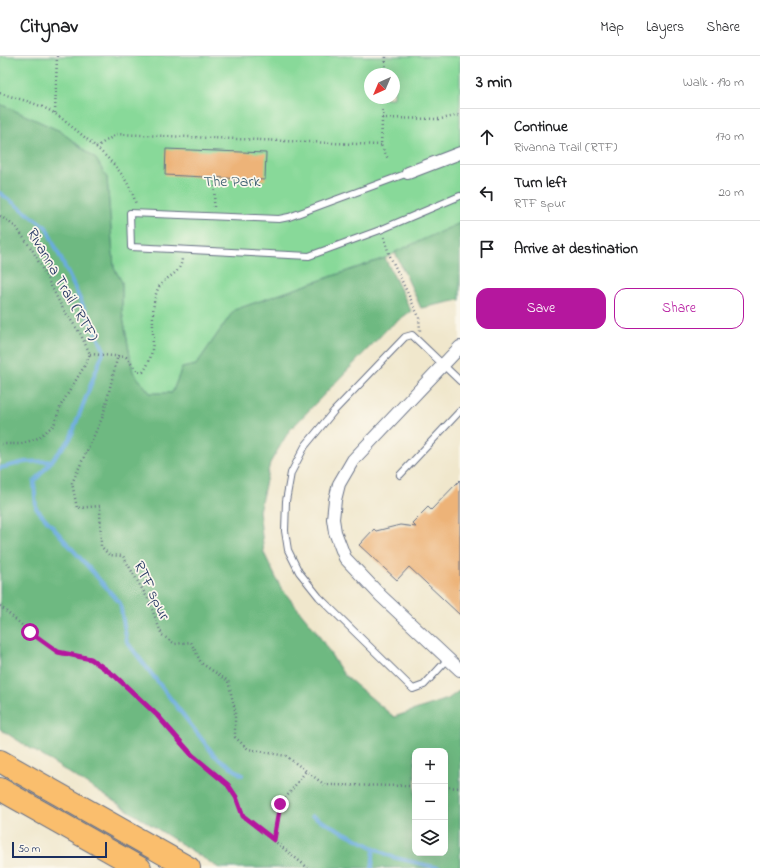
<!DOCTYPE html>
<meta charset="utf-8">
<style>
:root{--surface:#fff;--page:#f6f6f6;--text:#202124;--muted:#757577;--line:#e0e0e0;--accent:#b5179e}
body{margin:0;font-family:"Indie Flower",sans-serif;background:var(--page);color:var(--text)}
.controls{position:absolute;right:12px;bottom:12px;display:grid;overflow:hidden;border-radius:8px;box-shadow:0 4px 16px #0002}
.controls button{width:36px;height:36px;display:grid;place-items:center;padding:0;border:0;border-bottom:1px solid var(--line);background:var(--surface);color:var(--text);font:20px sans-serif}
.compass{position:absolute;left:364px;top:12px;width:36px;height:36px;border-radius:50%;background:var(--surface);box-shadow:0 4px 16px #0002;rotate:224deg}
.scale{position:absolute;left:12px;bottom:10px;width:95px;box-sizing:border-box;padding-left:4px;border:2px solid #1b2f5e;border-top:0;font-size:11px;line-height:14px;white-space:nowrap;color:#1b2f5e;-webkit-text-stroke:3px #fbf7ec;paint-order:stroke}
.stop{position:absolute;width:12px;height:12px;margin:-9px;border:3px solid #b5179e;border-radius:50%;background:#fff}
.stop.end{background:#b5179e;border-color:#fff;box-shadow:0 1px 4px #0008}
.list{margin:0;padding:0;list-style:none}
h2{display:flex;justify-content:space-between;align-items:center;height:52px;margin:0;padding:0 16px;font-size:17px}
h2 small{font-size:13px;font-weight:400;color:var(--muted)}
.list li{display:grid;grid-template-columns:26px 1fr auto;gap:12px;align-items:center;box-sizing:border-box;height:56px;padding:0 16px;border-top:1px solid var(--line)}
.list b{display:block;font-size:15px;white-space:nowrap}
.list p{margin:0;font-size:13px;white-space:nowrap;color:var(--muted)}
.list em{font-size:13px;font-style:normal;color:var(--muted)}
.actions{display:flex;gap:8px;padding:12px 16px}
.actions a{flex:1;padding:9px 0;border:1px solid var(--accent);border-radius:12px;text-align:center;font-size:14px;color:var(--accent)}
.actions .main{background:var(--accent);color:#fff}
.icon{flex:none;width:22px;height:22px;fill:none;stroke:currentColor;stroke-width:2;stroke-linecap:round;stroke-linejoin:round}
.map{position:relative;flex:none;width:460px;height:812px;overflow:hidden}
header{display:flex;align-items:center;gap:24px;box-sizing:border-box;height:56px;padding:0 20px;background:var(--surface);border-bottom:1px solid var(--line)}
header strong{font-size:19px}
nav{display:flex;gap:22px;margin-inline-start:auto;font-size:14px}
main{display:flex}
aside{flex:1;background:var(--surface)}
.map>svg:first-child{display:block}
.green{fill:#88d999;stroke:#52847c;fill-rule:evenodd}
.forest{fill:#6eb981;stroke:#447470;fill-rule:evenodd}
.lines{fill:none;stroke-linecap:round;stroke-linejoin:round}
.stream{stroke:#6aacdf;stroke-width:4}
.building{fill:#edb378}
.lane-casing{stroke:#666f84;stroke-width:8}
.street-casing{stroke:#666f84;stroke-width:14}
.highway-casing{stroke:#666f84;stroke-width:24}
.path{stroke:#666f84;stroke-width:2.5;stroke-dasharray:1 3;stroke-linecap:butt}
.lane{stroke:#fff;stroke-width:6}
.street{stroke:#fff;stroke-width:12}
.highway{stroke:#fabe6d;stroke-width:22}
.route{stroke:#b5179e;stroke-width:5}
.labels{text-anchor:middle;stroke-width:3.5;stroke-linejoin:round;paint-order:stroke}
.park-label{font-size:16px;fill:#365a6d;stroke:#fbf7ec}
.street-label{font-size:16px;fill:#1b2f5e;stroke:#fbf7ec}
</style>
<header>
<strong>Citynav</strong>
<nav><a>Map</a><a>Layers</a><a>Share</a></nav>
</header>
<main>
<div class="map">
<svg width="460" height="812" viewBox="0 0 460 812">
<rect width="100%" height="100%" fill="#fbf7ec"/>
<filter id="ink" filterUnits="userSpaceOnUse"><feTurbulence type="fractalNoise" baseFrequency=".025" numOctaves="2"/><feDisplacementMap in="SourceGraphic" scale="8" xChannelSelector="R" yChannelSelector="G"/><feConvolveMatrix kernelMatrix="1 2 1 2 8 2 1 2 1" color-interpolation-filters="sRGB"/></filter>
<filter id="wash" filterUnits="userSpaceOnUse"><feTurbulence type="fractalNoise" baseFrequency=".012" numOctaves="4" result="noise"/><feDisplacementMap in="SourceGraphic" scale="16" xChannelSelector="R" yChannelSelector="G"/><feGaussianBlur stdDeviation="0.9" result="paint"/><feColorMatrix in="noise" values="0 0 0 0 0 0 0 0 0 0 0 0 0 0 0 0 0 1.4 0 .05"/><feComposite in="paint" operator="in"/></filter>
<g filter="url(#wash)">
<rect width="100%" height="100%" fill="#f0e7cc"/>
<path class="green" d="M 0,0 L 460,0 L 460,167 L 385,202 L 234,254 L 196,309 L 182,312 L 172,337 L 150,337 L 133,316 L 122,256 L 122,226 L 114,212 L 107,122 L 96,103 L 60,75 L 0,48 ZM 370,18 L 394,18 L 394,42 L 370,42 Z"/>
<path class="forest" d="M 0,48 L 60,75 L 96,103 L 107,122 L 114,212 L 122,226 L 122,256 L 133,316 L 150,337 L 172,337 L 182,312 L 196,309 L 234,254 L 385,202 L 411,255 L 388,272 L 289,375 L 270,407 L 259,455 L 264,497 L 281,532 L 316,575 L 344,619 L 394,661 L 448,643 L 460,634 L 460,812 L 219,812 L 0,673 ZM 415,695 L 445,695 L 445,797 L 415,797 Z
M 460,167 L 460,244 L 421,252 L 395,196 Z"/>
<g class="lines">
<path class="stream" d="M 0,137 L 46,171 L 104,294 L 70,383 L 34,426 L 36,452 L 120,547 L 127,586 L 214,699 L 242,719
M 0,412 L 25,406 L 52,405
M 312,760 L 392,801 L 439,812
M 372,812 L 374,792"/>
</g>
<g id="blocks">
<path class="building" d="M 166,93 L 266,97 L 265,124 L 165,119 Z
M 460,424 L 460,559 L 409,511 L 397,524 L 359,489 L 374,473 L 376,475 L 400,469 L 416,471 L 412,467 L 428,451 L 431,454 Z"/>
</g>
</g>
<g filter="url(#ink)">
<use href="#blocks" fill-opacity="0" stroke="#666f84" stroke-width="1"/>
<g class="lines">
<g class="lane-casing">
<path id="lane" d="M 408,117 L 289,161 L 279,163 L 130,157 L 131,191 L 309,200 L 380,174 L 460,140
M 400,419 L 460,355
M 448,603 L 424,629 L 413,633 L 319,541 L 299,516 L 288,494 L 285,475 L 286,445 L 291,417 L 305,390 L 334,355 L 405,281 L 412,279 L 460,325"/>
</g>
<g class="street-casing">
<path id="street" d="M 408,117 L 460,97
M 460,291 L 353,404 L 339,428 L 335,444 L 333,463 L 335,476 L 345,502 L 381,540 L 460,614"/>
</g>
<g class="highway-casing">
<path id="highway" d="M 0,705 L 189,812
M 0,733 L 140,812"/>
</g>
<path class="path" d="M 385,18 L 386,0
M 0,37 C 18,43 38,47 54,57 C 62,62 69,69 76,74 C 100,94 129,117 136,149
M 383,42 L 381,89 L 388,103
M 55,57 L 57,0
M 382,62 L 441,63 L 460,59
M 96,91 L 117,78 L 381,89
M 214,151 L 215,124
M 0,160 L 16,171 L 33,195 L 63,253 L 80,277 L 90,298 L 85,309 L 61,349 L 54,369 L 38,382 L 21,388 L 0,388
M 384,181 L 389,198 L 419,261 L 420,275
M 90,298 L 126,301 L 137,315 L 143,316 C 161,293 147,261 157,235 C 163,219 181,221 182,202
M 118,299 L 103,360 L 72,427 L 77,452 L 100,450 L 101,490 L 109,499 L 123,500 L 148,543 L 162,579 L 175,588 L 191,586 L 201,607 L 228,625 L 235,654 L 235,681 L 248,693 L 286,700 L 325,729 L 415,730
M 0,550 L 30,576 L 58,596 L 91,603 L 115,620 L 157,659 L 192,699 L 227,729 L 236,741 L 243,760 L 308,812
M 445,731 L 460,732
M 273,784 L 281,748 L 306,715"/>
<use href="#lane" class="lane"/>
<use href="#street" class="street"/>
<use href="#highway" class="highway"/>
</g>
</g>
<g class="lines" filter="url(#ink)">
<path class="route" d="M 30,576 L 58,596 L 91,603 L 115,620 L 157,659 L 192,699 L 228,729 L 236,741 L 243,760 L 274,784 L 280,748"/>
</g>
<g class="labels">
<g class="park-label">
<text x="232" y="130">The Park</text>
</g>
<g class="street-label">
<text transform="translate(64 228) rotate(60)" y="6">Rivanna Trail (RTF)</text>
<text transform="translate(153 534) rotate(64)" y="6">RTF spur</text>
</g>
</g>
</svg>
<div class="controls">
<button>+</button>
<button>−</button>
<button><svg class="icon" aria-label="layers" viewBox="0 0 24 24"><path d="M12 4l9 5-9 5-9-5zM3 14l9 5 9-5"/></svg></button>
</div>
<svg class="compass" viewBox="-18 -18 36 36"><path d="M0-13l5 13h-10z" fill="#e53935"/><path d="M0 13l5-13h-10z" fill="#757577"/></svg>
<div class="scale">50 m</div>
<div class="stop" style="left:30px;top:576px"></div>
<div class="stop end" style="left:280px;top:748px"></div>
</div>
<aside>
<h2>3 min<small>Walk · 190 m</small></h2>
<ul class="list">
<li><svg class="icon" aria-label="ahead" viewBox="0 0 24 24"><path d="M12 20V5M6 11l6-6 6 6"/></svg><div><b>Continue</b><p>Rivanna Trail (RTF)</p></div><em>170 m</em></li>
<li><svg class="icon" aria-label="left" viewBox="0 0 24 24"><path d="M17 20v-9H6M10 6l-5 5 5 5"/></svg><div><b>Turn left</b><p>RTF spur</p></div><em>20 m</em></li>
<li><svg class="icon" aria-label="arrive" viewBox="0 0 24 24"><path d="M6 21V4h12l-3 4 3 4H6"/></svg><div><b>Arrive at destination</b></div></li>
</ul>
<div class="actions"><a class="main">Save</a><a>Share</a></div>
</aside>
</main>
